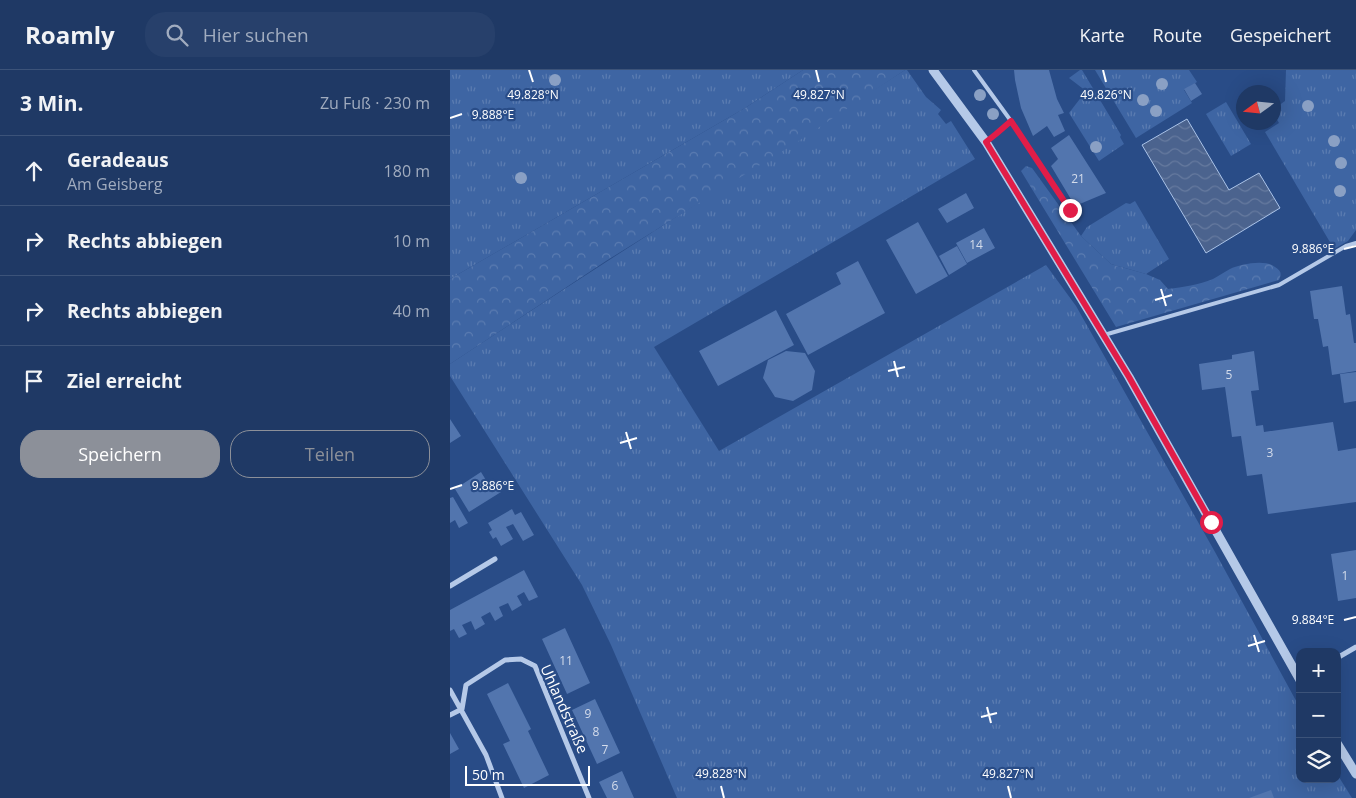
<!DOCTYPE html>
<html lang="de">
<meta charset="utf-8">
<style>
:root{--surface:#1f3965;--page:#27406b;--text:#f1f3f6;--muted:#a1acbf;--line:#3c5379;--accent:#8c9099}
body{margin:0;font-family:"Open Sans",sans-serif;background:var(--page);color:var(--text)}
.controls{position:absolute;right:15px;bottom:15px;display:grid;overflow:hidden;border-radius:10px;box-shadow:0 5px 20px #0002}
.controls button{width:45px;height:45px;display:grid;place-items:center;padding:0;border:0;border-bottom:1px solid var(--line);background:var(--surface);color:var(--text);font:25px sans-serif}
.compass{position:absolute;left:786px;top:15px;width:45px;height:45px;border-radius:50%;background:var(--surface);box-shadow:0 5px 20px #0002;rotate:255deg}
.scale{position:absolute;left:15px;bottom:12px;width:125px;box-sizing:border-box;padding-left:5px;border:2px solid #fff;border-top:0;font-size:14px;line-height:18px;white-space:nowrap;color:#fff;-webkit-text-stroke:4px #294c87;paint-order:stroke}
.stop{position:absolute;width:15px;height:15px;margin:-11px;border:4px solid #e11d48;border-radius:50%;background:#fff}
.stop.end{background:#e11d48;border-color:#fff;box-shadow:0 1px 5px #0008}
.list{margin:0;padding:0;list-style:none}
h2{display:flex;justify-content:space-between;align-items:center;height:65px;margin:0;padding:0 20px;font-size:21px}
h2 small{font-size:16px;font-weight:400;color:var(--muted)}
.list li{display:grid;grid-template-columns:32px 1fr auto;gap:15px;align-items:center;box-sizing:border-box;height:70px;padding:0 20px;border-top:1px solid var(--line)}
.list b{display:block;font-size:19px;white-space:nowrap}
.list p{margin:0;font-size:16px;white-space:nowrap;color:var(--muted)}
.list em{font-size:16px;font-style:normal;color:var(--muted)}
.actions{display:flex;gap:10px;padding:15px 20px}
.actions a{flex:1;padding:11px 0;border:1px solid var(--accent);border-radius:20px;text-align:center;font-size:18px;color:var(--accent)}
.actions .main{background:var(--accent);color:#fff}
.icon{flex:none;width:28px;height:28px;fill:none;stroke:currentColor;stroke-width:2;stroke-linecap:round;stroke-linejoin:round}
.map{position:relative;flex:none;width:906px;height:728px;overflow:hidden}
header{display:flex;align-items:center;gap:30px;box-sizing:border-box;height:70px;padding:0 25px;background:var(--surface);border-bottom:1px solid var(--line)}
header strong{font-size:24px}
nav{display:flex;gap:28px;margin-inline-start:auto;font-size:18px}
.search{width:350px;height:45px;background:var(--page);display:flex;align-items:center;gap:12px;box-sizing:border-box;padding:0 18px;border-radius:20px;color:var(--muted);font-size:19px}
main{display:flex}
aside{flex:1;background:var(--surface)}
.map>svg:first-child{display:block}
.grass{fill:url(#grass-tufts)}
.forest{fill:url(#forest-crowns)}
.water{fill:url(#water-waves);stroke:#aac3e8}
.building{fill:#5275ae}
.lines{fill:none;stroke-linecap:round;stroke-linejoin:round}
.service{stroke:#b5c9e8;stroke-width:4}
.minor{stroke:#b5c9e8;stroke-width:5}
.tertiary{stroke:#b5c9e8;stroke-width:9}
.tree{fill:#8aa0c4}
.route{stroke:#e11d48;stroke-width:6}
.ticks{fill:none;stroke:#fff;stroke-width:2}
.labels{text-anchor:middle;stroke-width:4.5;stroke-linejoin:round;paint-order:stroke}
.number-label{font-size:12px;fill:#d4dceb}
.street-label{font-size:15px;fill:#fff;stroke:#294c87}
.ticks-label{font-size:12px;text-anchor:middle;fill:#fff;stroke:#294c87;stroke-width:4.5;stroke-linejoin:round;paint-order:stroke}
</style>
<header>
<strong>Roamly</strong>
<div class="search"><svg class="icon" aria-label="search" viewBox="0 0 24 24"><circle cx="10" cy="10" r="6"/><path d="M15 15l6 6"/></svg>Hier suchen</div>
<nav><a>Karte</a><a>Route</a><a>Gespeichert</a></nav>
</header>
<main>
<aside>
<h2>3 Min.<small>Zu Fuß · 230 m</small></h2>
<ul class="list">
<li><svg class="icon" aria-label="ahead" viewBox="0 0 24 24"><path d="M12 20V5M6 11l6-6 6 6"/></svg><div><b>Geradeaus</b><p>Am Geisberg</p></div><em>180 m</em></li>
<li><svg class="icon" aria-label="right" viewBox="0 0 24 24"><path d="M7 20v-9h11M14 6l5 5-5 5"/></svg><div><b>Rechts abbiegen</b></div><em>10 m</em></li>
<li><svg class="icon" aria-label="right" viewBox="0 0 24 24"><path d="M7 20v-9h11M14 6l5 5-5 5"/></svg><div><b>Rechts abbiegen</b></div><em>40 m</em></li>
<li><svg class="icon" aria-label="arrive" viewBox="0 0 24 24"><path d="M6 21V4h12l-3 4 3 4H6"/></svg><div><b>Ziel erreicht</b></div></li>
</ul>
<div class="actions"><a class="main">Speichern</a><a>Teilen</a></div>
</aside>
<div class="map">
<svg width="906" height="728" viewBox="0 0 906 728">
<defs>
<pattern id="grass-tufts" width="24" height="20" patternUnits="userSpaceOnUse" patternTransform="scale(1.25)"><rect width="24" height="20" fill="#3e65a3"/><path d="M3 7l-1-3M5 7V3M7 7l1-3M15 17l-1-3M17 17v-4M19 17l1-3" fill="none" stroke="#5b7cb1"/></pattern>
<pattern id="forest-crowns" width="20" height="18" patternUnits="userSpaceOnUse" patternTransform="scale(1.25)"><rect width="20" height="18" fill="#3e65a3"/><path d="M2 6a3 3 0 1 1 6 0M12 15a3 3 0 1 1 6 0" fill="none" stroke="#5b7cb1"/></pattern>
<pattern id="water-waves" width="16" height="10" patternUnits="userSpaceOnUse" patternTransform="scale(1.25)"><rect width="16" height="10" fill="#4b638e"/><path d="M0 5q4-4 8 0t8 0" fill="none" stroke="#667a9f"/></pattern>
</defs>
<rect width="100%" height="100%" fill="#294c87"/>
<path class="grass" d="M 0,0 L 353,0 L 295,38 L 0,209 Z
M 455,0 L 457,0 L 476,27 L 491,40 L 488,44 L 496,54 L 501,51 L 525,89 L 204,277 L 269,381 L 596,195 L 626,236 L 765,482 L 850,638 L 850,709 L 887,709 L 887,704 L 902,728 L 227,728 L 161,575 L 132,515 L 0,306 L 0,294 C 151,194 303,98 455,0 Z
M 630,0 L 632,0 L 671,65 L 670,67 L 674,74 L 649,91 L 619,43 L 636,21 L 619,8 Z
M 645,0 L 739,0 L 747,12 L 734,20 L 742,33 L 686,68 Z
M 836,0 L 906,0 L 906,160 L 898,171 L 884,179 L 815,62 L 829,53 L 824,44 L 824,39 L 835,31 Z
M 776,32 L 801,74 L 781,86 L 756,44 Z
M 685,131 L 719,189 L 696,204 L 661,194 L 631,166 L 637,157 L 676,133 L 680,134 Z"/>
<path class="forest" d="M 353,0 L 455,0 L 350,70 L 156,191 L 0,294 L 0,209 L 295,38 Z
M 576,96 L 582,98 L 631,166 L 661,194 L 696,204 L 710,210 L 718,219 C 733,217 749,215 763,209 C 769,206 774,202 780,199 C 790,194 816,189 825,197 C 831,201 832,203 829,210 L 666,257 L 571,101 Z"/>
<path class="water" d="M 737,49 L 779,120 L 809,103 L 830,138 L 756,183 L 692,75 Z"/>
<path class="building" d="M 564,0 L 599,0 L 607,29 L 614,43 L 608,45 L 615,61 L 604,67 L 597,56 L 583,66 L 571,38 L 565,10 Z
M 745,13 L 752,24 L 741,31 L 734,19 Z
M 619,65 L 656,123 L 625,136 L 601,96 L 608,89 L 601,78 Z
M 516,123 L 524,138 L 497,153 L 488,139 Z
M 468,152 L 498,206 L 466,224 L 436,170 Z
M 534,158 L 545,178 L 517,193 L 506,173 Z
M 507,176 L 517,194 L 499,205 L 489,186 Z
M 408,191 L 435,243 L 358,285 L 336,244 L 391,214 L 386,203 Z
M 892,216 L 896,245 L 900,244 L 904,273 L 906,273 L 906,301 L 882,305 L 878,276 L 873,277 L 868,249 L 864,249 L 860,221 Z
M 326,240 L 344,275 L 268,316 L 249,281 Z
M 336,281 L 355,283 L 365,301 L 362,320 L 343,331 L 325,327 L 313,308 L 318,290 Z
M 804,281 L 809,320 L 801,321 L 806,356 L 813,355 L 814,362 L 883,352 L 888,381 L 906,378 L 906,432 L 818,444 L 812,404 L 797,406 L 791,366 L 782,367 L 775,317 L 752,320 L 749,294 L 782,289 L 782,285 Z
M 906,302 L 906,331 L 894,333 L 890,304 Z
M 0,349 L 11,366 L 0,373 Z
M 31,402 L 42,420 L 47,416 L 51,422 L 19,442 L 5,419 Z
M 3,427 L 18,453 L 9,458 L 5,450 L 0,453 L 0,428 Z
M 62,439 L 65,445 L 71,442 L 84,465 L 73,471 L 63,454 L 56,457 L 63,469 L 51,476 L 46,467 L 43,469 L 39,462 L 42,460 L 38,453 Z
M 906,480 L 906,528 L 888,531 L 881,484 Z
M 74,500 L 88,527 L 79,531 L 74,522 L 67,526 L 72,535 L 62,541 L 58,533 L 49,537 L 53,546 L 45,551 L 40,542 L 31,547 L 35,554 L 25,560 L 21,551 L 12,555 L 17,564 L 9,568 L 4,559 L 0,561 L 0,540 Z
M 115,558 L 140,613 L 117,624 L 92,569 Z
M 58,613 L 81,659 L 78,661 L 99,705 L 74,718 L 53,674 L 60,671 L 37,624 Z
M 145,629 L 170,683 L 147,694 L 122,640 Z
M 0,663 L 9,679 L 0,684 Z
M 172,701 L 184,728 L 157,728 L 149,712 Z
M 821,720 L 824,728 L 799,728 Z"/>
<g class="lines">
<path class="service" d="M 524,0 L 561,51 L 546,64 L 536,72
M 561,51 L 620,140
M 654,265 L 829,215 L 896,176 L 906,173"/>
<path class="minor" d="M 0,516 L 45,489
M 887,588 L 906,577
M 0,620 L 36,685 L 52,728
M 0,645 L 12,639 L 16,615 L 55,590 L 71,589 L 85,596 L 139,728"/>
<path class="tertiary" d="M 483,0 L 536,72 L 679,307 L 850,610
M 887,673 L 906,704"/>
</g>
<g class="tree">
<circle cx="105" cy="10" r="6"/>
<circle cx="712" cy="14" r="6"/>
<circle cx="530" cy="25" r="6"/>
<circle cx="693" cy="30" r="6"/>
<circle cx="858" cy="36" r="6"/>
<circle cx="706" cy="41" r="6"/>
<circle cx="543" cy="44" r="6"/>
<circle cx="884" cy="71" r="6"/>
<circle cx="646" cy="77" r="6"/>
<circle cx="891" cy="93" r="6"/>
<circle cx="71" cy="108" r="6"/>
<circle cx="890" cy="121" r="6"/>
</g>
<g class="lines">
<path class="route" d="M 620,140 L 561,51 L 546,64 L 536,72 L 679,307 L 761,452"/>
</g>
<path class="ticks" d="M 79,0 L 83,12M 366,0 L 369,12M 653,0 L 656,12M 0,48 L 12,44M 894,179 L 906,176M 711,219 L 716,236M 705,230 L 722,225M 444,291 L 448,307M 438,301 L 455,297M 176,362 L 181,379M 170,373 L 187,368M 0,419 L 12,415M 894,550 L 906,547M 804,565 L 809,582M 798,576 L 815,571M 537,637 L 541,653M 531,647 L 547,643M 271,716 L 274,728M 558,716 L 561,728"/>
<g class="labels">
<g class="number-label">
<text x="628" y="113">21</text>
<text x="526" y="179">14</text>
<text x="779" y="309">5</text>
<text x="820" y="387">3</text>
<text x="895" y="510">1</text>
<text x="116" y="595">11</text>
<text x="138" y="648">9</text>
<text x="146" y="666">8</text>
<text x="155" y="684">7</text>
<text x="165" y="720">6</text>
</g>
<g class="street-label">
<text transform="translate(114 639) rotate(66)" y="5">Uhlandstraße</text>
</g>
</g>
<g class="ticks-label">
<text x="83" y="29">49.828°N</text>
<text x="369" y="29">49.827°N</text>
<text x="656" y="29">49.826°N</text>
<text x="43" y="49">9.888°E</text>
<text x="863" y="183">9.886°E</text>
<text x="43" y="420">9.886°E</text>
<text x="863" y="554">9.884°E</text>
<text x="271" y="708">49.828°N</text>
<text x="558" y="708">49.827°N</text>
</g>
</svg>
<div class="controls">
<button>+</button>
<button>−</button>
<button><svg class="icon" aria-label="layers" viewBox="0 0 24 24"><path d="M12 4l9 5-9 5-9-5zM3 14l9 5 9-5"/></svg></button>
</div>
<svg class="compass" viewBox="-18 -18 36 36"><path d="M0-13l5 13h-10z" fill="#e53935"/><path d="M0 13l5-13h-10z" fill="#a1acbf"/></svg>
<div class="scale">50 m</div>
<div class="stop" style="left:761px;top:452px"></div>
<div class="stop end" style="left:620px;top:140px"></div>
</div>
</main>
